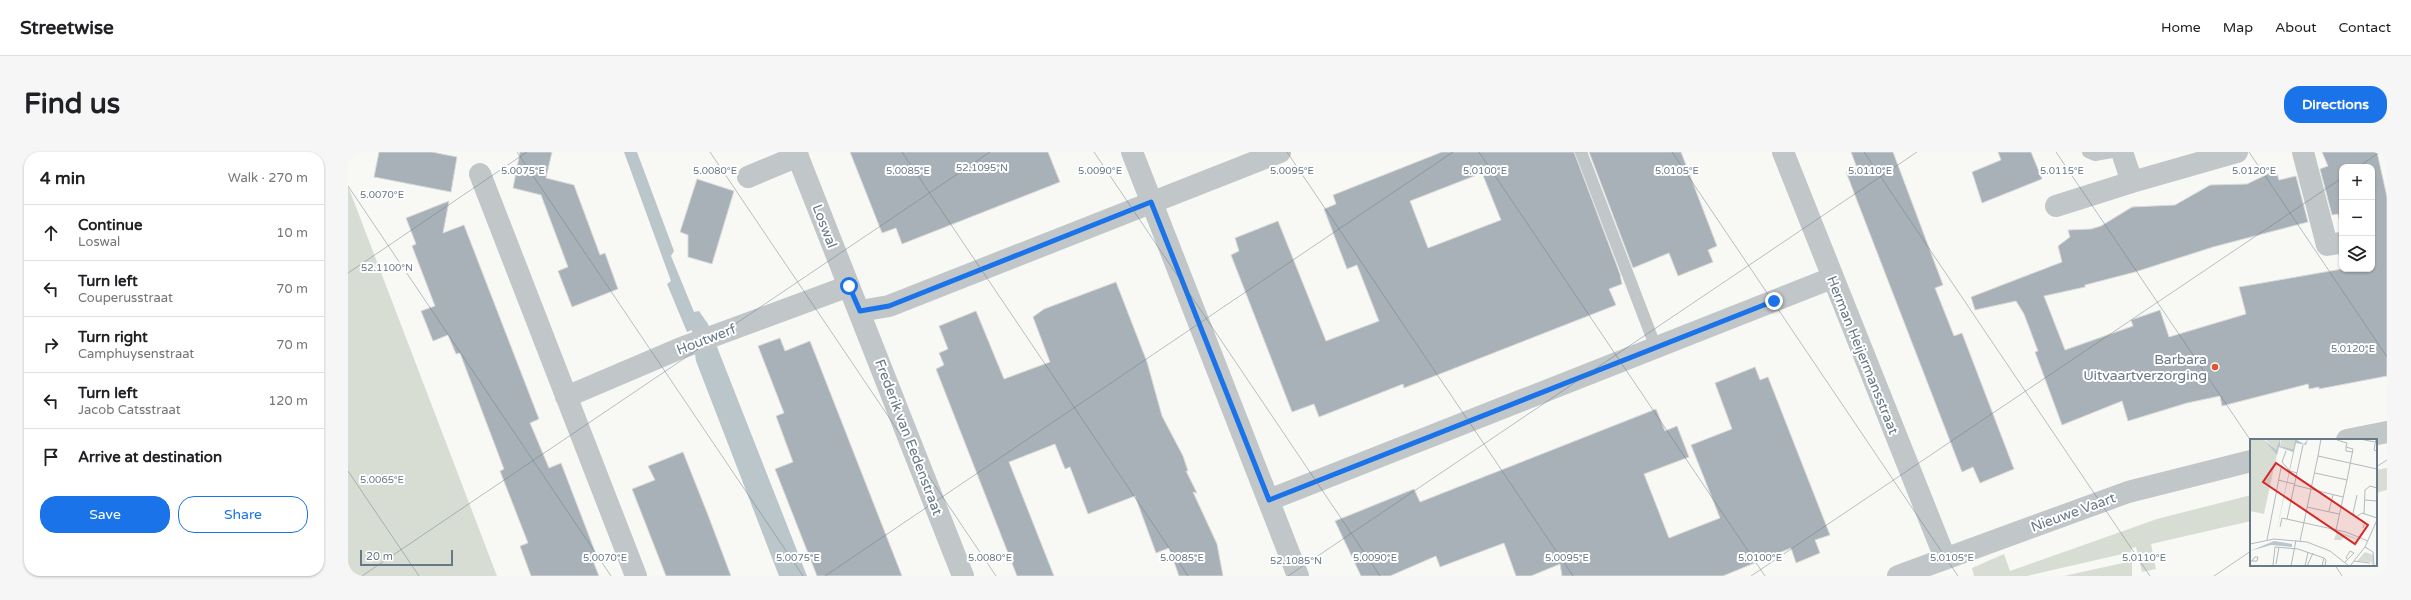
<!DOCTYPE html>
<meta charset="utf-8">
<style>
:root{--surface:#fff;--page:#f6f6f6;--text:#202124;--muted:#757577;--line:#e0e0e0;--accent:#1a73e8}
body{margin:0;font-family:"Varela Round",sans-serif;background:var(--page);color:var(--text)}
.controls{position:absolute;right:12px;top:12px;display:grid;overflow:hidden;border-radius:8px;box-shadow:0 1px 3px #0004}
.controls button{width:36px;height:36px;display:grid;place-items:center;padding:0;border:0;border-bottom:1px solid var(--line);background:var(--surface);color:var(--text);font:20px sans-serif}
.scale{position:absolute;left:12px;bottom:10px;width:93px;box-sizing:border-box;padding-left:4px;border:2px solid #677986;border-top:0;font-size:11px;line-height:14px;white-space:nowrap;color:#677986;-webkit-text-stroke:3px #fff;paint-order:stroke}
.stop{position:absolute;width:12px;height:12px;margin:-9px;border:3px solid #1a73e8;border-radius:50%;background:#fff}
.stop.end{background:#1a73e8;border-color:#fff;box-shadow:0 1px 4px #0008}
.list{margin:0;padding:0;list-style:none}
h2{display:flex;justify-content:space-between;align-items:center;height:52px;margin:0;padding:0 16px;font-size:17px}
h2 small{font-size:13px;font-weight:400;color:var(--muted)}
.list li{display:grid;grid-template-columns:26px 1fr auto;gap:12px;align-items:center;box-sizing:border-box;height:56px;padding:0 16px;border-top:1px solid var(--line)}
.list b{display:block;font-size:15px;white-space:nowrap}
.list p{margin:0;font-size:13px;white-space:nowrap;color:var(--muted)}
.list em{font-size:13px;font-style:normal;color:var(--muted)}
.actions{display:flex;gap:8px;padding:12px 16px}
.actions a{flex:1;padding:9px 0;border:1px solid var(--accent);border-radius:16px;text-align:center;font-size:14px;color:var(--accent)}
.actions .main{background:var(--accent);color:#fff}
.icon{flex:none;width:22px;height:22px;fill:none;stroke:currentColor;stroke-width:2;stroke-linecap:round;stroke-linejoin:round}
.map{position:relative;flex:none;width:2039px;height:424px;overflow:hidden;border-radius:16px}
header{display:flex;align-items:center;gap:24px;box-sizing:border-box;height:56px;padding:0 20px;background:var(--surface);border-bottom:1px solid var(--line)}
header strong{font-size:19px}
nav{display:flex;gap:22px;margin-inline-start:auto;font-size:14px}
.intro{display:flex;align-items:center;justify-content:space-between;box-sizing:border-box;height:96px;padding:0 24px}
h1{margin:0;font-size:28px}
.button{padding:10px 18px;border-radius:16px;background:var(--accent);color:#fff;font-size:14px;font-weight:700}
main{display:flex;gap:24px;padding:0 24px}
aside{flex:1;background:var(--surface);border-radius:16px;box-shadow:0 1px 3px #0004}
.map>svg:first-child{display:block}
.green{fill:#d8ddd4}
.water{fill:#bac6ca}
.building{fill:#a8b1b7;stroke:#dadad8;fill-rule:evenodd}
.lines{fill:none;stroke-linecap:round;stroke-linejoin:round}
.service{stroke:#c1c6c9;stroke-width:12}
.minor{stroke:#c1c6c9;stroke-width:22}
.route{stroke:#1a73e8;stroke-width:5}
.ticks{fill:none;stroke:#677986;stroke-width:1;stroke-opacity:0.45}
.poi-dot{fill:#e1542d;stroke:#fff;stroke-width:1.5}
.labels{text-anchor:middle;stroke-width:4;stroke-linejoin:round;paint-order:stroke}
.street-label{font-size:14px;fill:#677986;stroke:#fff}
.poi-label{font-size:14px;fill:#677986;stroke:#fff;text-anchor:end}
.inset-road{fill:none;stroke:#b1babf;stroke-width:1}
.view{fill:#d62828;fill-opacity:0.15;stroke:#d62828;stroke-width:2}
.inset-edge{fill:none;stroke:#677986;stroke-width:2}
.ticks-label{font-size:10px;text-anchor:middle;fill:#677986;stroke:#fff;stroke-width:4;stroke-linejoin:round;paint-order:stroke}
</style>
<header>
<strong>Streetwise</strong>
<nav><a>Home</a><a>Map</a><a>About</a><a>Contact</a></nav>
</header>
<div class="intro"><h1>Find us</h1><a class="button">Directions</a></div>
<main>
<aside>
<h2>4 min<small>Walk · 270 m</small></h2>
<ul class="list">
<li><svg class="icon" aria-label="ahead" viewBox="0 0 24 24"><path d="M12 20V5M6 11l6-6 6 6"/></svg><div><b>Continue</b><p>Loswal</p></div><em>10 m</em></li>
<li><svg class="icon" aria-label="left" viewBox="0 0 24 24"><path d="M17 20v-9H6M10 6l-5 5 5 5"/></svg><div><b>Turn left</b><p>Couperusstraat</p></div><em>70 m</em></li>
<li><svg class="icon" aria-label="right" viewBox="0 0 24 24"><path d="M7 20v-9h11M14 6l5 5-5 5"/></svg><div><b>Turn right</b><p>Camphuysenstraat</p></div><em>70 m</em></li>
<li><svg class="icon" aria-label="left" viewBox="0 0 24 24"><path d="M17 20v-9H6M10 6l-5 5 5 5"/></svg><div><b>Turn left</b><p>Jacob Catsstraat</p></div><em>120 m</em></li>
<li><svg class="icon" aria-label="arrive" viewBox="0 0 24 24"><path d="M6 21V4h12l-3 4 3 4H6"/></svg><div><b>Arrive at destination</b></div></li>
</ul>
<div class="actions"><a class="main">Save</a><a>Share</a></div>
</aside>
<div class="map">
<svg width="2039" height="424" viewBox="0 0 2039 424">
<rect width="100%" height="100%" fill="#f8f8f5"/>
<path class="green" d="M 0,34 L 149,424 L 0,424 Z
M 2039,316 L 2039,338 L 2028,341 L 2028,318 Z
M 1903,343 L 1903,369 L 1803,392 L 1808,417 L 1794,420 L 1788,395 L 1784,396 L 1783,400 L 1679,424 L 1626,424 L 1624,416 L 1656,402 L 1662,419 L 1809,367 Z
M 1784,409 L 1784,424 L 1716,424 Z"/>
<path class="water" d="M 276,0 L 289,0 L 326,99 L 323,104 L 346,160 L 351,159 L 360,172 L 459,424 L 431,424 L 348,209 L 344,178 L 339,180 L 319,132 L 323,129 Z"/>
<path class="building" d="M 31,0 L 84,0 L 109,5 L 103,40 L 26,25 Z
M 172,0 L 204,0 L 198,26 L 226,33 L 252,103 L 257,101 L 270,137 L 224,155 L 210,119 L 220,115 L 193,43 L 165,36 Z
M 502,0 L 700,0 L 712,30 L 554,92 L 548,76 L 534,81 Z
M 1094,0 L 1226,0 L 1272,122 L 1274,132 L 1261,137 L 1268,153 L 1056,236 L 1055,232 L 971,265 L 966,252 L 944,260 L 883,103 L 891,99 L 887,86 L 930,69 L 978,189 L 1031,169 L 1009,113 L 999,117 L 976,57 L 988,52 L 985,43 ZM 1134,21 L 1153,68 L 1080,96 L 1062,49 Z
M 1241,0 L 1333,0 L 1369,94 L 1360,98 L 1365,110 L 1330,124 L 1321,101 L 1285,116 Z
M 1503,0 L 1545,0 L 1595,133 L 1587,136 L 1606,184 L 1614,181 L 1666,317 L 1632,331 L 1625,315 L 1614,320 L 1498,20 L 1509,16 Z
M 1650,0 L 1683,0 L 1694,27 L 1634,51 L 1624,20 L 1653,8 Z
M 1974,0 L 2029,0 L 2039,45 L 2039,224 L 1971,237 L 1971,235 L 1961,237 L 1960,232 L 1874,254 L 1872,244 L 1839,251 L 1780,269 L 1774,249 L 1714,273 L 1687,200 L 1690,199 L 1676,162 L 1668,149 L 1627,158 L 1623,145 L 1714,110 L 1710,94 L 1722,85 L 1720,78 L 1743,77 L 1753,74 L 1784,55 L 1827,53 L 1862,33 L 1899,32 L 1928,18 L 1931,28 L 1948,24 L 1960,70 L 1865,95 L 1787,120 L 1737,133 L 1737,135 L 1696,144 L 1717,198 L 1785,174 L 1783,168 L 1812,158 L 1821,185 L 1898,162 L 1891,135 L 1994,117 L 2024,117 L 2024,15 L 1994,15 L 1994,79 L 1990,62 L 1984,63 L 1972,17 L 1980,14 Z
M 349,27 L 386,39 L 364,112 L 340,105 L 340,83 L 332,80 Z
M 101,49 L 95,81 L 116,73 L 191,267 L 182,271 L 201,316 L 213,311 L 248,402 L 243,404 L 251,424 L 183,424 L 172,394 L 180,391 L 152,319 L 156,317 L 112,201 L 108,202 L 100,183 L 85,189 L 73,159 L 87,154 L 64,94 L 68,92 L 58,66 Z
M 768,130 L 799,210 L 814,264 L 835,304 L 840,319 L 838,319 L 849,341 L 845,340 L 869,392 L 875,424 L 831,424 L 821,396 L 808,401 L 787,344 L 740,362 L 722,315 L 717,317 L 707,292 L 661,310 L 706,424 L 669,424 L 588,217 L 596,213 L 591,201 L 600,197 L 591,174 L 628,159 L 656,227 L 702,210 L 685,165 L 696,157 Z
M 432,186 L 437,199 L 462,189 L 554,424 L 469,424 L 427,317 L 445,310 L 428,264 L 436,261 L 410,194 Z
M 1407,215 L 1412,228 L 1420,225 L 1482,383 L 1467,388 L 1472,401 L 1448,411 L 1443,396 L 1375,424 L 1214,424 L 1212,412 L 1183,424 L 1168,424 L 1156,391 L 1092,415 L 1088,404 L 1042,424 L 1013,424 L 987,369 L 1066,337 L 1072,350 L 1308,257 L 1317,279 L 1329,274 L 1341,305 L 1296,322 L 1321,386 L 1372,366 L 1343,293 L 1384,277 L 1367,231 Z
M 335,300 L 360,363 L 383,424 L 318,424 L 284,337 L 307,328 L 300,314 Z"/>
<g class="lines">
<path class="service" d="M 1233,0 L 1308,196
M 1740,0 L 1747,3 L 1764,0"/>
<path class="minor" d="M 448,0 L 615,424
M 784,0 L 950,424
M 1435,0 L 1597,406
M 1774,0 L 1784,30 L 1889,0
M 1955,0 L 1979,93 L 1992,91
M 132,22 L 288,424
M 400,25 L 450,4
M 1708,54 L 1784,30
M 512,159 L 541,154 L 932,0
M 218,245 L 333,196 L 501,134
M 1999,288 L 2039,280
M 921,348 L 1484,126
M 1550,424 L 1780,340 L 1903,309"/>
</g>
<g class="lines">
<path class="route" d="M 501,134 L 512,159 L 541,154 L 803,50 L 921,348 L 1426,149"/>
</g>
<path class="ticks" d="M 169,0 L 455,424M 362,0 L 648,424M 554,0 L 840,424M 746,0 L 1032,424M 939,0 L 1225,424M 1131,0 L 1417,424M 1324,0 L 1610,424M 1516,0 L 1802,424M 1708,0 L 1903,289M 1901,0 L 2039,205M 2010,15 L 2032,0M 0,34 L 263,424M 0,121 L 179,0M 2028,315 L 2039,308M 0,319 L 71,424M 1987,413 L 1994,424M 14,424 L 642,0M 477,424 L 1105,0M 940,424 L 1569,0M 1403,424 L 1994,26M 1866,424 L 1903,399"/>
<circle class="poi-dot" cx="1867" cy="215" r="4"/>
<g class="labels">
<g class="street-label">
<text transform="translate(477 74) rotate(69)" y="5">Loswal</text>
<text transform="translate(358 187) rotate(-21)" y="5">Houtwerf</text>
<text transform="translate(1515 203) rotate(68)" y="5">Herman Heijermansstraat</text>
<text transform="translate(561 285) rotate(69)" y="5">Frederik van Eedenstraat</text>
<text transform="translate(1725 360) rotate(-20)" y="5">Nieuwe Vaart</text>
</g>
<g class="poi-label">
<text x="1859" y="212">Barbara<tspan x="1859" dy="16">Uitvaartverzorging</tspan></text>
</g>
</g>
<g transform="translate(1902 287)">
<rect width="127" height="127" fill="#f8f8f5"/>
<path d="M 0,0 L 13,0 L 27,15 L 14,75 L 0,72 ZM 15,0 L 30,0 L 28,10 L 25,11 ZM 31,0 L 45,0 L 43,10 L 30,7 ZM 87,92 L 103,98 L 115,103 L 96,97 L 91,101 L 84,101 ZM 115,113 L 123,116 L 123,127 L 121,123 L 107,122 Z" fill="#d8ddd4"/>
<path d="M 13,0 L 26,11 L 30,0 L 30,7 L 43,10 L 45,0 L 54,5 L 58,0 L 56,6 L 46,4 L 25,99 L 43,13 L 29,8 L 27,16 ZM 24,102 L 42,105 L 42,108 L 21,106 L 0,112 Z" fill="#bac6ca"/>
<path class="inset-road" d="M 71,0 L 68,17 L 127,30M 110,0 L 125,3M 126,0 L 124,11 L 127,12M 87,1 L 97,4 L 96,8M 36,12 L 32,23 L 40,32 L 47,34M 65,34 L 97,41M 28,41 L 44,45M 44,46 L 93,58M 115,61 L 127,62M 57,68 L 89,75M 79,72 L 83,56M 114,75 L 115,51 L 120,47 L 127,49M 106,78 L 103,74 L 107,56M 37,80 L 53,6M 30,88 L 32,79 L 96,93 L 118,102M 113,89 L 115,83 L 106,78 L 112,74 L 127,79M 86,91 L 97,41 L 103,10 L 96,8 L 96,12 L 103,13M 17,101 L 31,29M 50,102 L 68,17M 0,105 L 24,100 L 57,103 L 80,112 L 99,127M 115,108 L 123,113 L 124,127M 0,122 L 7,122 L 8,118 L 5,118 L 2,122M 104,122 L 120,124M 95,123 L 104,114 L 100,112 L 96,119 L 97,120M 26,125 L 29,108M 23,126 L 25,108 L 48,110 L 74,119M 20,127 L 36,127M 41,127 L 46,101M 55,127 L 58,113M 57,127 L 63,114M 72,127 L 74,119 L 76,121 L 75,127M 100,127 L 115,108 L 127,81"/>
<path class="view" d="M 26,24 L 118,86 L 105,105 L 13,43 Z"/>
<rect width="127" height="127" class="inset-edge"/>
</g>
<g class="ticks-label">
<text x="634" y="19">52.1095°N</text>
<text x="175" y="22">5.0075°E</text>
<text x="367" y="22">5.0080°E</text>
<text x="560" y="22">5.0085°E</text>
<text x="752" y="22">5.0090°E</text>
<text x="944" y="22">5.0095°E</text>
<text x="1137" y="22">5.0100°E</text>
<text x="1329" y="22">5.0105°E</text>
<text x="1522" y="22">5.0110°E</text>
<text x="1714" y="22">5.0115°E</text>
<text x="1906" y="22">5.0120°E</text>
<text x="34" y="46">5.0070°E</text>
<text x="39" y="119">52.1100°N</text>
<text x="2005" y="200">5.0120°E</text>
<text x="34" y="331">5.0065°E</text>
<text x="257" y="409">5.0070°E</text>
<text x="450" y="409">5.0075°E</text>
<text x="642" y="409">5.0080°E</text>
<text x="834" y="409">5.0085°E</text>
<text x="1027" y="409">5.0090°E</text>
<text x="1219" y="409">5.0095°E</text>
<text x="1412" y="409">5.0100°E</text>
<text x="1604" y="409">5.0105°E</text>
<text x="1796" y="409">5.0110°E</text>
<text x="948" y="412">52.1085°N</text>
</g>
</svg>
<div class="controls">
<button>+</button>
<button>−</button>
<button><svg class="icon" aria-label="layers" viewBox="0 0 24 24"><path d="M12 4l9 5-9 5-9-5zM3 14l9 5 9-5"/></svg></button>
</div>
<div class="scale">20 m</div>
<div class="stop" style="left:501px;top:134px"></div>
<div class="stop end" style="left:1426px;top:149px"></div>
</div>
</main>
